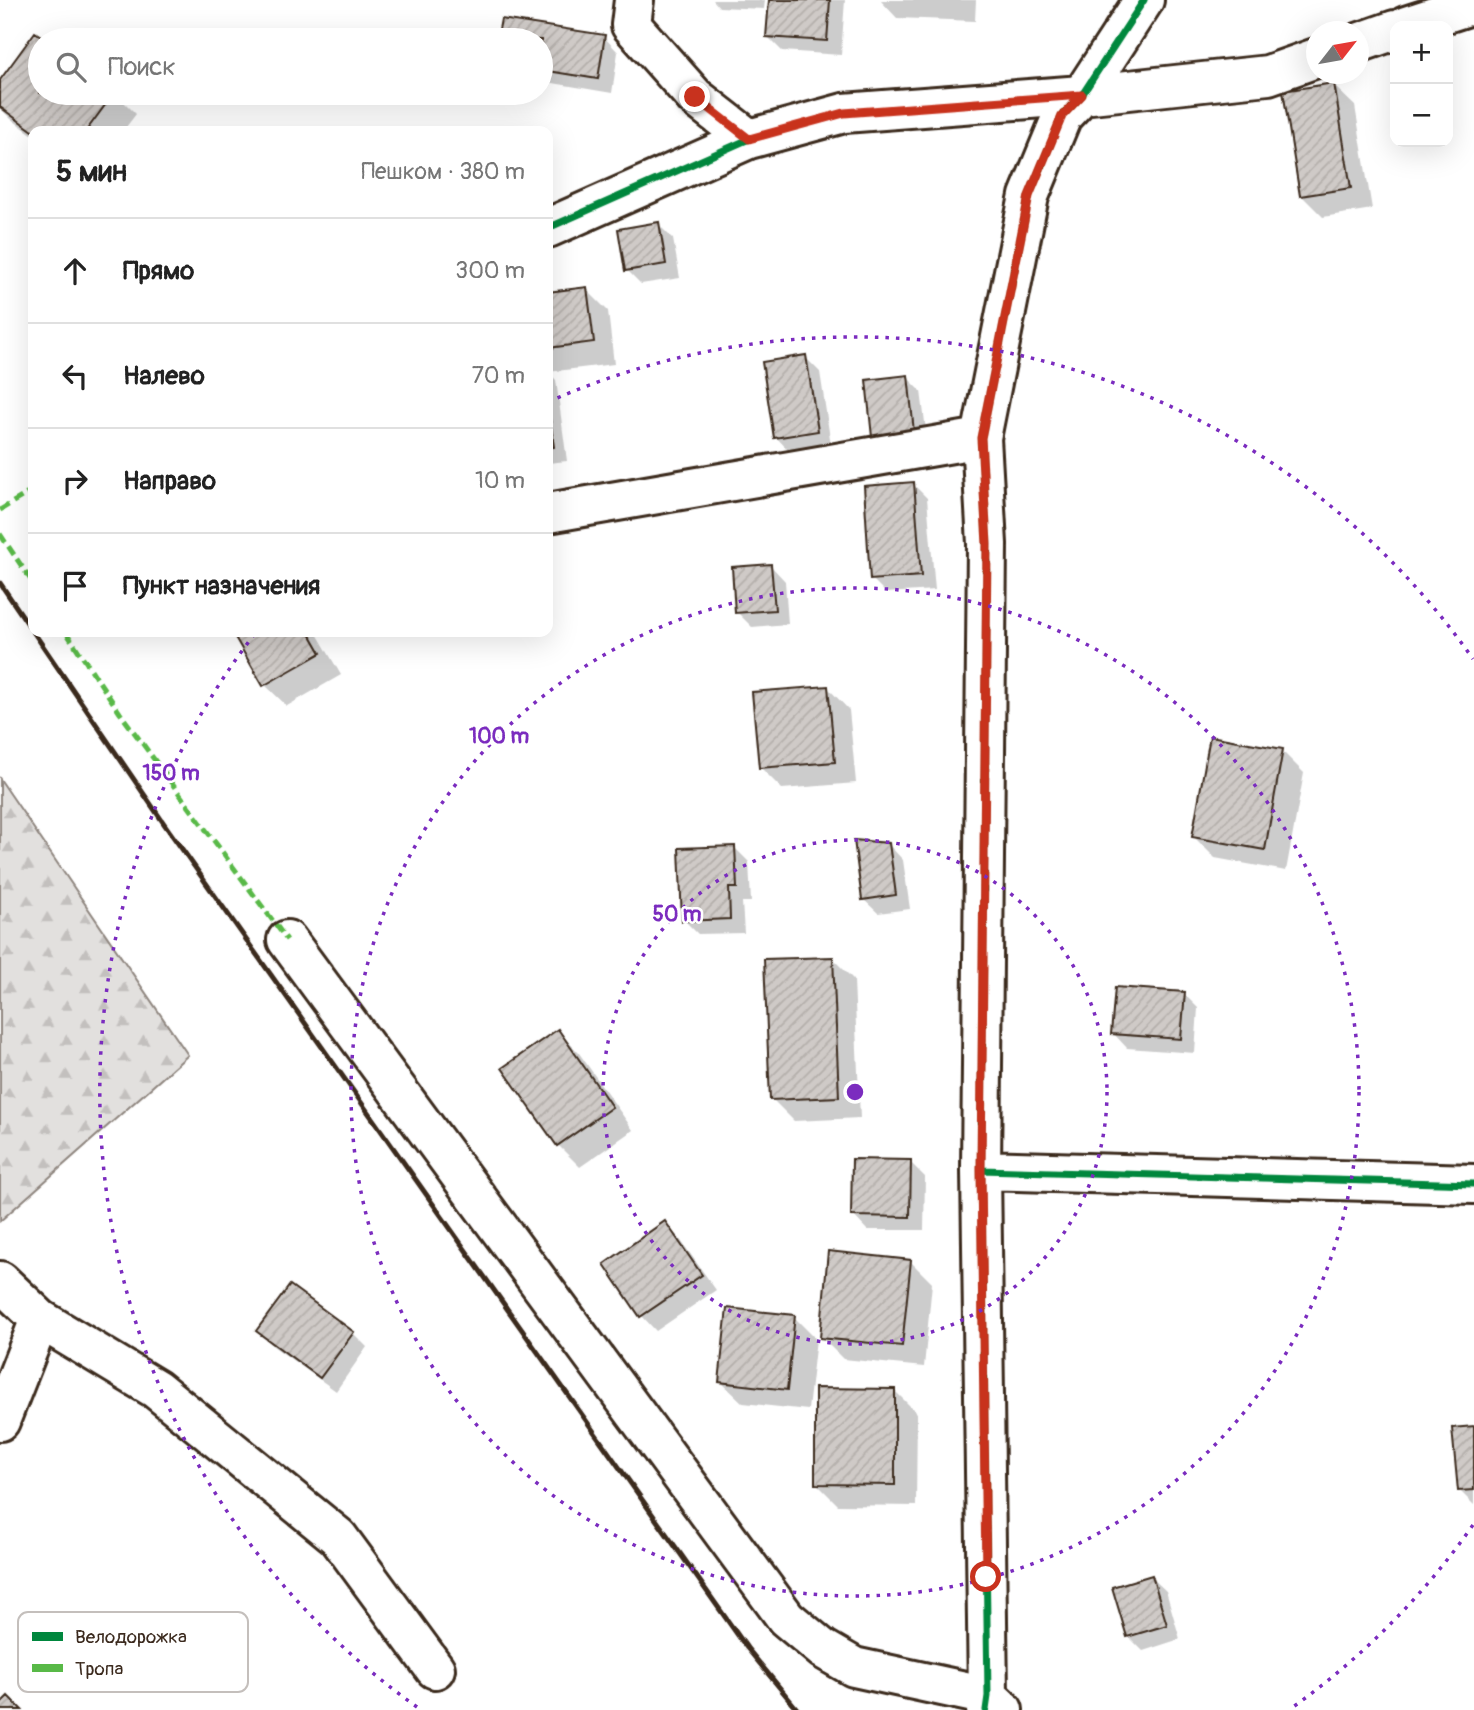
<!DOCTYPE html>
<html lang="ru">
<meta charset="utf-8">
<style>
:root{--surface:#fff;--page:#f6f6f6;--text:#222;--muted:#767676;--line:#e0e0e0}
body{margin:0;font-family:Pangolin,sans-serif;background:var(--page);color:var(--text)}
.controls{position:absolute;right:21px;top:21px;display:grid;overflow:hidden;border-radius:14px;box-shadow:0 7px 28px #0002}
.controls button{width:63px;height:63px;display:grid;place-items:center;padding:0;border:0;border-bottom:2px solid var(--line);background:var(--surface);color:var(--text);font:35px sans-serif}
.compass{position:absolute;left:1306px;top:21px;width:63px;height:63px;border-radius:50%;background:var(--surface);box-shadow:0 7px 28px #0002;rotate:59deg}
.stop{position:absolute;width:21px;height:21px;margin:-16px;border:5px solid #c8321e;border-radius:50%;background:#fff}
.stop.end{background:#c8321e;border-color:#fff;box-shadow:0 2px 7px #0008}
.list{margin:0;padding:0;list-style:none}
h2{display:flex;justify-content:space-between;align-items:center;height:91px;margin:0;padding:0 28px;font-size:30px}
h2 small{font-size:23px;font-weight:400;color:var(--muted)}
.list li{display:grid;grid-template-columns:46px 1fr auto;gap:21px;align-items:center;box-sizing:border-box;height:105px;padding:0 28px;border-top:2px solid var(--line)}
.list b{display:block;font-size:26px;white-space:nowrap}
.list em{font-size:23px;font-style:normal;color:var(--muted)}
.icon{flex:none;width:38px;height:38px;fill:none;stroke:currentColor;stroke-width:2;stroke-linecap:round;stroke-linejoin:round}
.map{position:relative;flex:none;width:1474px;height:1710px;overflow:hidden}
.search{position:absolute;background:var(--surface);box-shadow:0 7px 28px #0002;left:28px;top:28px;width:525px;height:77px;display:flex;align-items:center;gap:18px;box-sizing:border-box;padding:0 24px;border-radius:38px;color:var(--muted);font-size:26px}
.panel{position:absolute;background:var(--surface);box-shadow:0 7px 28px #0002;left:28px;top:126px;width:525px;height:511px;border-radius:14px}
.map>svg:first-child{display:block}
.forest{fill:url(#forest-firs);stroke:#8e857e;stroke-width:2}
.shadow{fill:#0003}
.building{fill:url(#building-hatch);stroke:#3b2a1e;stroke-width:2}
.lines{fill:none;stroke-linecap:round;stroke-linejoin:round}
.minor-casing{stroke:#3b2a1e;stroke-width:44}
.minor{stroke:#fff;stroke-width:38}
.rail{stroke:#3b2a1e;stroke-width:5}
.quiet{stroke:#58b947;stroke-width:5;stroke-dasharray:10 5;stroke-linecap:butt}
.cycleway-casing{stroke:#fff;stroke-width:11}
.cycleway{stroke:#00873e;stroke-width:7}
.route{stroke:#c8321e;stroke-width:9}
.ring{fill:none;stroke:#7b2cbf;stroke-width:3.5;stroke-dasharray:3.5 7}
.key{fill:#fff;stroke:#c4bfbc;stroke-width:2}
.key-label{font-size:19px;fill:#3b2a1e}
.centre{fill:#7b2cbf;stroke:#fff;stroke-width:3.5}
.ring-label{font-size:21px;text-anchor:middle;font-weight:bold;fill:#7b2cbf;stroke:#fff;stroke-width:5;stroke-linejoin:round;paint-order:stroke}
</style>
<div class="map">
<svg width="1474" height="1710" viewBox="0 0 1474 1710">
<defs>
<pattern id="forest-firs" width="22" height="20" patternUnits="userSpaceOnUse" patternTransform="scale(1.75)"><rect width="22" height="20" fill="#e2e0de"/><path d="M5 1l3.5 6h-7zM16 11l3.5 6h-7z" fill="#c3c0be"/></pattern>
<pattern id="building-hatch" width="6" height="6" patternUnits="userSpaceOnUse" patternTransform="scale(1.75)"><rect width="6" height="6" fill="#cfcac7"/><path d="M-1 1l2-2M0 6l6-6M5 7l2-2" fill="none" stroke="#b3aeaa"/></pattern>
</defs>
<rect width="100%" height="100%" fill="#fff"/>
<filter id="ink" filterUnits="userSpaceOnUse"><feTurbulence type="fractalNoise" baseFrequency=".0143" numOctaves="2"/><feDisplacementMap in="SourceGraphic" scale="14" xChannelSelector="R" yChannelSelector="G"/><feConvolveMatrix kernelMatrix="1 2 1 2 8 2 1 2 1" color-interpolation-filters="sRGB"/></filter>
<g filter="url(#ink)">
<path class="forest" d="M 0,779 L 188,1055 L 0,1221 Z"/>
<path class="shadow" d="M 713,0 L 765,0 L 764,9 L 719,7 Z
M 770,0 L 845,0 L 841,55 L 782,51 L 768,37 Z
M 880,0 L 976,0 L 975,21 L 897,18 Z
M 502,21 L 604,37 L 618,52 L 612,93 L 541,81 L 541,40 L 499,40 Z
M 36,34 L 44,40 L 40,40 L 40,93 L 115,93 L 136,114 L 123,131 L 33,131 L 33,135 L 11,119 L 0,108 L 0,83 Z
M 1333,85 L 1355,106 L 1372,209 L 1323,217 L 1301,195 Z
M 658,224 L 673,239 L 680,278 L 641,284 L 627,270 Z
M 586,289 L 608,311 L 614,364 L 548,372 L 556,380 L 567,461 L 548,463 L 548,294 Z
M 805,357 L 820,372 L 831,445 L 790,452 L 776,437 Z
M 907,377 L 921,391 L 928,446 L 888,451 L 874,436 Z
M 913,484 L 927,498 L 935,590 L 886,593 L 872,579 Z
M 771,566 L 785,581 L 788,624 L 752,627 L 737,612 Z
M 234,632 L 316,632 L 341,675 L 287,706 L 265,685 Z
M 828,688 L 849,710 L 856,783 L 782,789 L 760,767 Z
M 1282,751 L 1304,773 L 1286,871 L 1215,858 L 1193,836 Z
M 889,845 L 903,860 L 910,909 L 878,913 L 863,899 Z
M 735,848 L 749,862 L 751,902 L 742,902 L 744,933 L 698,934 L 684,920 Z
M 832,958 L 854,980 L 860,1118 L 794,1121 L 772,1099 Z
M 1184,994 L 1198,1008 L 1195,1053 L 1127,1048 L 1113,1033 Z
M 558,1031 L 579,1053 L 633,1130 L 580,1167 L 558,1145 Z
M 910,1162 L 925,1177 L 924,1230 L 867,1230 L 853,1215 Z
M 665,1223 L 679,1238 L 716,1290 L 656,1331 L 642,1316 L 606,1264 Z
M 910,1261 L 932,1283 L 924,1367 L 843,1359 L 821,1337 Z
M 794,1317 L 816,1339 L 808,1410 L 743,1403 L 721,1382 Z
M 259,1331 L 353,1333 L 367,1347 L 336,1391 L 273,1346 Z
M 895,1391 L 917,1413 L 916,1506 L 838,1505 L 816,1483 Z
M 1474,1428 L 1474,1505 L 1459,1490 Z
M 1151,1577 L 1166,1591 L 1180,1639 L 1143,1651 L 1128,1636 Z"/>
<path class="building" d="M 769,0 L 830,0 L 827,41 L 766,37 Z
M 501,19 L 605,35 L 598,79 L 541,70 L 541,40 L 497,40 Z
M 35,32 L 47,40 L 40,40 L 40,93 L 114,93 L 86,131 L 33,131 L 0,107 L 0,80 Z
M 1334,83 L 1351,188 L 1300,196 L 1283,91 Z
M 659,222 L 666,264 L 625,271 L 618,229 Z
M 587,287 L 594,342 L 548,348 L 548,292 Z
M 806,355 L 818,431 L 774,438 L 762,362 Z
M 908,375 L 914,432 L 872,437 L 866,380 Z
M 548,405 L 554,447 L 548,448 Z
M 914,482 L 921,576 L 870,580 L 864,486 Z
M 771,564 L 775,610 L 735,613 L 732,567 Z
M 232,632 L 309,632 L 321,653 L 263,686 Z
M 828,686 L 835,762 L 759,768 L 752,692 Z
M 1210,736 L 1283,749 L 1265,850 L 1192,837 Z
M 854,840 L 889,843 L 896,895 L 862,900 Z
M 735,846 L 737,888 L 729,888 L 730,919 L 682,921 L 679,848 Z
M 833,957 L 839,1097 L 770,1100 L 764,959 Z
M 1115,987 L 1185,992 L 1181,1039 L 1111,1034 Z
M 558,1029 L 612,1107 L 557,1146 L 502,1068 Z
M 852,1159 L 911,1160 L 910,1217 L 851,1216 Z
M 665,1221 L 702,1275 L 640,1317 L 604,1264 Z
M 828,1251 L 911,1260 L 902,1346 L 820,1338 Z
M 290,1285 L 354,1332 L 320,1378 L 256,1331 Z
M 727,1308 L 795,1315 L 787,1390 L 719,1382 Z
M 815,1388 L 895,1389 L 895,1485 L 815,1484 Z
M 1474,1426 L 1474,1490 L 1458,1491 L 1452,1428 Z
M 1152,1575 L 1167,1625 L 1127,1637 L 1112,1587 Z
M 8,1696 L 22,1710 L 0,1710 L 0,1704 Z"/>
<g class="lines">
<g class="minor-casing">
<path id="minor" d="M 634,0 L 631,25 L 695,97 L 749,139 L 844,113 L 1082,95 L 1268,75 L 1316,58
M 1406,26 L 1474,4
M 1358,43 L 1395,30
M 548,228 L 749,139
M 548,513 L 981,438
M 287,940 L 786,1618 L 823,1649 L 854,1667 L 988,1696 L 1003,1710
M 981,1170 L 1474,1184
M 0,1281 L 40,1319 L 156,1389 L 338,1537 L 435,1669
M 0,1421 L 40,1319
M 986,1710 L 988,1696 L 981,1170 L 987,544 L 981,438 L 1029,196 L 1062,116 L 1082,95 L 1144,0"/>
</g>
<use href="#minor" class="minor"/>
<path class="rail" d="M 0,583 L 165,825 L 747,1648 L 798,1710"/>
<path class="quiet" d="M 0,510 L 33,490
M 0,534 L 33,583
M 66,632 L 120,713 L 287,940"/>
<g class="cycleway-casing">
<path id="cycleway" d="M 548,228 L 749,139
M 981,1170 L 1474,1184
M 986,1710 L 988,1696 L 981,1170 L 987,544 L 981,438 L 1029,196 L 1062,116 L 1082,95 L 1144,0"/>
</g>
<use href="#cycleway" class="cycleway"/>
</g>
</g>
<g class="lines" filter="url(#ink)">
<path class="route" d="M 695,97 L 749,139 L 844,113 L 1082,95 L 1062,116 L 1029,196 L 981,438 L 987,544 L 981,1170 L 986,1577"/>
</g>
<g class="ring">
<circle cx="855" cy="1092" r="252"/>
<circle cx="855" cy="1092" r="504"/>
<path d="M1473 1525A755 755 0 0 1 1293 1707M417 1707A755 755 0 0 1 256 632M548 402A755 755 0 0 1 1473 659"/>
</g>
<rect x="18" y="1612" width="230" height="80" rx="10" class="key"/>
<rect x="32" y="1632" width="31" height="9" fill="#00873e"/>
<rect x="32" y="1664" width="31" height="8" fill="#58b947"/>
<g class="key-label">
<text x="75" y="1643">Велодорожка</text>
<text x="75" y="1675">Тропа</text>
</g>
<circle cx="855" cy="1092" r="10" class="centre"/>
<g class="ring-label">
<text x="499" y="743">100 m</text>
<text x="171" y="780">150 m</text>
<text x="677" y="921">50 m</text>
</g>
</svg>
<div class="controls">
<button>+</button>
<button>−</button>
</div>
<svg class="compass" viewBox="-18 -18 36 36"><path d="M0-13l5 13h-10z" fill="#e53935"/><path d="M0 13l5-13h-10z" fill="#767676"/></svg>
<div class="stop" style="left:986px;top:1577px"></div>
<div class="stop end" style="left:695px;top:97px"></div>
<div class="search"><svg class="icon" aria-label="search" viewBox="0 0 24 24"><circle cx="10" cy="10" r="6"/><path d="M15 15l6 6"/></svg>Поиск</div>
<section class="panel">
<h2>5 мин<small>Пешком · 380 m</small></h2>
<ul class="list">
<li><svg class="icon" aria-label="ahead" viewBox="0 0 24 24"><path d="M12 20V5M6 11l6-6 6 6"/></svg><div><b>Прямо</b></div><em>300 m</em></li>
<li><svg class="icon" aria-label="left" viewBox="0 0 24 24"><path d="M17 20v-9H6M10 6l-5 5 5 5"/></svg><div><b>Налево</b></div><em>70 m</em></li>
<li><svg class="icon" aria-label="right" viewBox="0 0 24 24"><path d="M7 20v-9h11M14 6l5 5-5 5"/></svg><div><b>Направо</b></div><em>10 m</em></li>
<li><svg class="icon" aria-label="arrive" viewBox="0 0 24 24"><path d="M6 21V4h12l-3 4 3 4H6"/></svg><div><b>Пункт назначения</b></div></li>
</ul>
</section>
</div>
